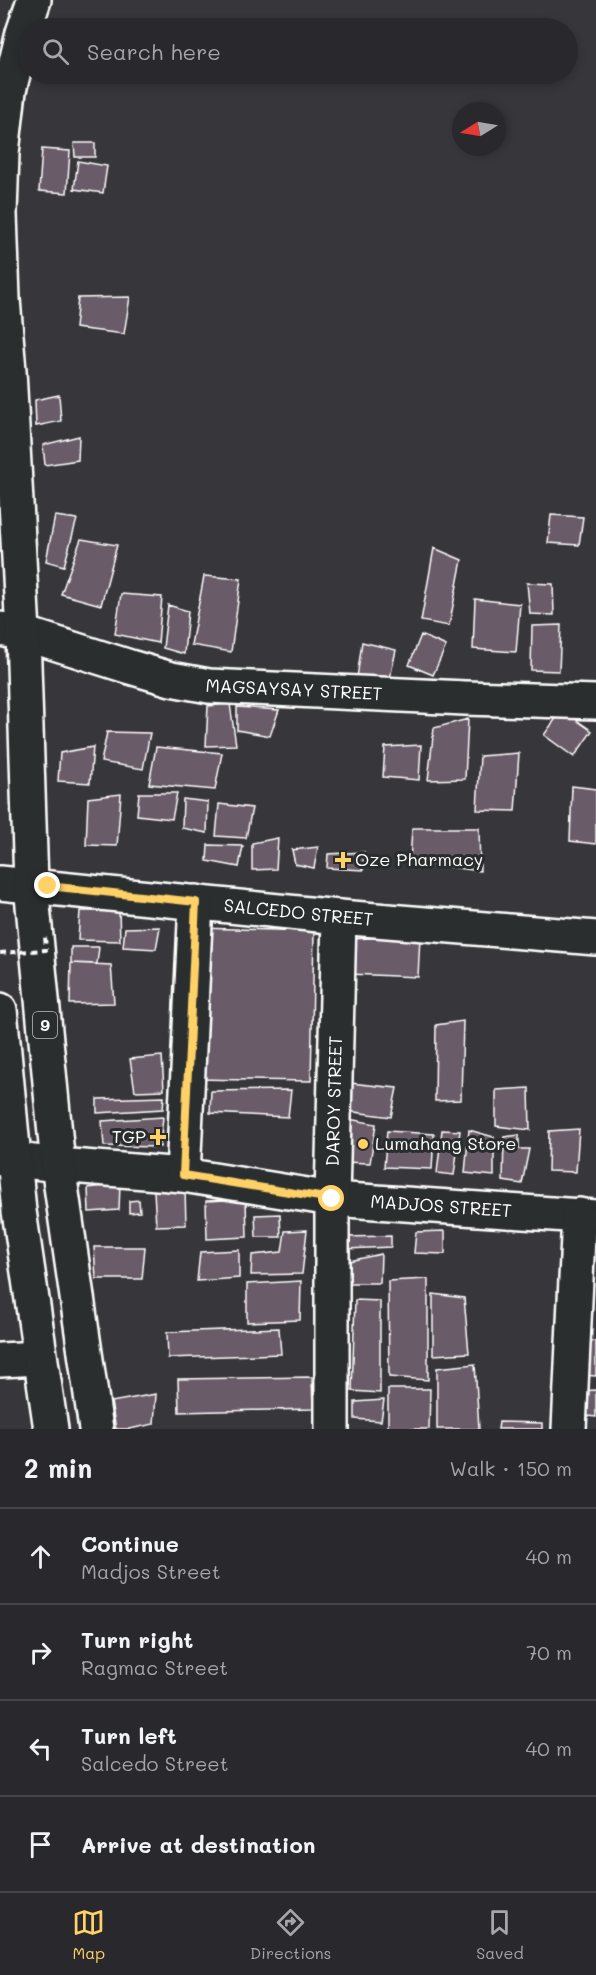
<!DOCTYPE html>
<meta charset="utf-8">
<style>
:root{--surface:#29282c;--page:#353438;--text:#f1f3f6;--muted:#a5a6a9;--line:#454448;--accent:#ffd166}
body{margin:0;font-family:Mali,sans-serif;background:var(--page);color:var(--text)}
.compass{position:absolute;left:452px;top:102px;width:54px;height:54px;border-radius:50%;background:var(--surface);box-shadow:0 3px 9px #0003;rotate:259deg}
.stop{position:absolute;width:18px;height:18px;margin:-14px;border:4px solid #ffd166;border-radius:50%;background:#fff}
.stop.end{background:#ffd166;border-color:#fff;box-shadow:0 2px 6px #0008}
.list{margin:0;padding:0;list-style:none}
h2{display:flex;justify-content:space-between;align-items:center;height:78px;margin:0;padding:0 24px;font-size:26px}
h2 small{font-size:20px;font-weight:400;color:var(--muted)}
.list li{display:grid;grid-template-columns:39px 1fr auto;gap:18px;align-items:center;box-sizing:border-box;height:96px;padding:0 24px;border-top:2px solid var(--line)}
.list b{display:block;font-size:22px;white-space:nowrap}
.list p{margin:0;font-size:20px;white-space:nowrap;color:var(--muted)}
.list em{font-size:20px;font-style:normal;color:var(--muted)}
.icon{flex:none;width:33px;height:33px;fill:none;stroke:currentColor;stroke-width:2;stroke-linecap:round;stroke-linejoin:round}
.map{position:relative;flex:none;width:596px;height:1429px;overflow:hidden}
.search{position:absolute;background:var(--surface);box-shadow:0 3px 9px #0003;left:18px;right:18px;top:18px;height:66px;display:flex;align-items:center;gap:15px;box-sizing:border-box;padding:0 21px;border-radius:33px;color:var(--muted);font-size:22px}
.sheet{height:462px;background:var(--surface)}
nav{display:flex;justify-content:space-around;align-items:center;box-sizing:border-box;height:84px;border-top:2px solid var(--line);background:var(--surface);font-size:16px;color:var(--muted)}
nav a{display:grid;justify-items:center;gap:3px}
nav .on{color:var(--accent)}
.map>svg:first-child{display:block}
.building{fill:#695b68;stroke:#fff;stroke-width:1.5}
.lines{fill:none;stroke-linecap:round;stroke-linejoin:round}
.minor-casing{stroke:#fff;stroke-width:38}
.highway-casing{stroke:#fff;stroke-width:38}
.minor{stroke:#2a2d2e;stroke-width:33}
.highway{stroke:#2a2d2e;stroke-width:33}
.path-bridge{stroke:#fff;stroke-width:4;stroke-dasharray:6 4.5;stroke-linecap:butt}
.route{stroke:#ffd166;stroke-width:8}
.poi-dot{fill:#ffd166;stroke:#2a2d2e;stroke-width:2}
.labels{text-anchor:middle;stroke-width:6;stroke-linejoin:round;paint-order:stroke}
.shield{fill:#2a2d2e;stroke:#bfc0c0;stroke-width:1.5}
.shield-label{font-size:16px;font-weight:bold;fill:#fff}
.street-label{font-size:18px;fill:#fff;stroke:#2a2d2e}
.poi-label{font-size:18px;fill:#fff;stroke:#2a2d2e;text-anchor:start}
</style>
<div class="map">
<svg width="596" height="1429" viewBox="0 0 596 1429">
<rect width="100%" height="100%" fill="#37363a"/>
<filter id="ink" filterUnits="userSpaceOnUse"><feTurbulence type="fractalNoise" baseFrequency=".0167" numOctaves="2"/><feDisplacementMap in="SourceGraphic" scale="12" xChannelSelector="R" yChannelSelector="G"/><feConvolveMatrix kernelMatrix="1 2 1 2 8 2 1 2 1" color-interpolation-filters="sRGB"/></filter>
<g filter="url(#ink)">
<path class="building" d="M 74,143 L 95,143 L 95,157 L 75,157 Z
M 42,149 L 70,151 L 67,193 L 39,191 Z
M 78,161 L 107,166 L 103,193 L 74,189 Z
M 130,297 L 124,334 L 75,328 L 78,298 Z
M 59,395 L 61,421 L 36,426 L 35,400 Z
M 79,436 L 78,460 L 45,465 L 43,445 Z
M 551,515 L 583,517 L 579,545 L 548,543 Z
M 55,516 L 77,519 L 64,566 L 46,561 Z
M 81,539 L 117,545 L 101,605 L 61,594 Z
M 434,548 L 462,560 L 449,626 L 421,621 Z
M 204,576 L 241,579 L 231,652 L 191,645 Z
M 527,583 L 553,584 L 554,615 L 530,614 Z
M 121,594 L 162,597 L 158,643 L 115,634 Z
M 475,599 L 520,604 L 516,652 L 473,649 Z
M 168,605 L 188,611 L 184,654 L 163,648 Z
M 561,625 L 559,671 L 531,670 L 532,626 Z
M 421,635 L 446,646 L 433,675 L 409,665 Z
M 362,642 L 396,650 L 389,683 L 357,678 Z
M 230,704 L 236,745 L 206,746 L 208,706 Z
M 237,707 L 279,710 L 270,736 L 237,730 Z
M 562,710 L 592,731 L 574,757 L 544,735 Z
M 468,719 L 465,779 L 428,780 L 434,728 Z
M 107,732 L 150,733 L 143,769 L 101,762 Z
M 421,745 L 419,780 L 383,777 L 385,747 Z
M 93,747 L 90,783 L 58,781 L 60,753 Z
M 156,747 L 222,753 L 215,790 L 149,784 Z
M 519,753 L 515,811 L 477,810 L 480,756 Z
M 572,786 L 596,789 L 596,844 L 570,841 Z
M 139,793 L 177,793 L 172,819 L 137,815 Z
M 121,794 L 117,846 L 86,845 L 88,798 Z
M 183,799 L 208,802 L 207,833 L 182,828 Z
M 219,804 L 252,808 L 246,838 L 216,836 Z
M 412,828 L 479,828 L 480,871 L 410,862 Z
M 278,838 L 276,869 L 252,870 L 252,843 Z
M 208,845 L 243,846 L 239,867 L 207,861 Z
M 318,847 L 314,868 L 295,864 L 292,850 Z
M 364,852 L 363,870 L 327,868 L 328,854 Z
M 80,911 L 119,911 L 120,941 L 78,940 Z
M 160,927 L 156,949 L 123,947 L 125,928 Z
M 197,928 L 314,931 L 311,1081 L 195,1079 Z
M 420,936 L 418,977 L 349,974 L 349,939 Z
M 71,947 L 99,947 L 97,964 L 71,963 Z
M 71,963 L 111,965 L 114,1003 L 70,1004 Z
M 463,1021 L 461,1100 L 435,1101 L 436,1025 Z
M 162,1056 L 164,1090 L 135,1091 L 130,1059 Z
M 350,1083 L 397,1088 L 391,1117 L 347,1111 Z
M 529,1088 L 530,1130 L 496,1126 L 496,1090 Z
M 291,1090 L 288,1117 L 210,1113 L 211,1091 Z
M 164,1097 L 163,1109 L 97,1113 L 97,1099 Z
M 163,1117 L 160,1147 L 104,1146 L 102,1121 Z
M 343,1118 L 376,1124 L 370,1163 L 341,1162 Z
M 579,1129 L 576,1172 L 548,1171 L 549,1131 Z
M 442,1130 L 460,1131 L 454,1175 L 437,1173 Z
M 469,1130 L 494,1137 L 494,1176 L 465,1173 Z
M 387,1131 L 434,1134 L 432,1169 L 384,1167 Z
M 519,1135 L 519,1149 L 529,1149 L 522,1184 L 503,1181 L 504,1137 Z
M 120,1184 L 119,1210 L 89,1212 L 88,1188 Z
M 185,1190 L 186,1225 L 156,1226 L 154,1191 Z
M 246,1199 L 247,1237 L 207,1239 L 206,1201 Z
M 139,1200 L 140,1212 L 129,1213 L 129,1201 Z
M 280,1214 L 281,1237 L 256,1237 L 255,1215 Z
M 307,1230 L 302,1274 L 251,1275 L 252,1255 L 282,1252 L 285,1231 Z
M 445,1231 L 445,1254 L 414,1253 L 416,1232 Z
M 391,1236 L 391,1247 L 346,1249 L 345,1237 Z
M 94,1247 L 145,1247 L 142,1279 L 96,1279 Z
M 239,1250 L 239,1278 L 197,1281 L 200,1252 Z
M 381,1254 L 380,1283 L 349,1283 L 349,1261 Z
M 428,1279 L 428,1380 L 389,1377 L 388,1281 Z
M 301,1281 L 300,1320 L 247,1322 L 247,1284 Z
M 433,1294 L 464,1298 L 469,1353 L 433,1355 Z
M 355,1300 L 380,1301 L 380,1393 L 352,1391 Z
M 279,1328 L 281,1354 L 168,1358 L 167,1332 Z
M 587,1341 L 596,1341 L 596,1376 L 583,1375 Z
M 475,1364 L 479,1429 L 437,1429 L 437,1368 Z
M 312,1377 L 313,1409 L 179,1412 L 178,1379 Z
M 388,1389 L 430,1389 L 429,1429 L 388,1429 Z
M 596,1390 L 596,1417 L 577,1415 L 580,1391 Z
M 156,1394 L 154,1424 L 129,1429 L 116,1429 L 111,1402 Z
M 384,1400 L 381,1421 L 355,1419 L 355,1402 Z
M 499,1422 L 542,1423 L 542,1429 L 498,1429 Z"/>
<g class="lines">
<g class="minor-casing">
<g id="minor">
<path id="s1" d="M 0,629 L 23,633 L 130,667 L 171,679 L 209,686 L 465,698 L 596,702"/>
<path id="s2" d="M 0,883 L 339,917 L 596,938"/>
<path id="s3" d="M 0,1158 L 58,1165 L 183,1175 L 332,1199 L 596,1217"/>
<path d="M 183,1175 L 196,902"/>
<path d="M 0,1360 L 40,1358"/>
<path id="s4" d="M 332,1429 L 332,1199 L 339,917"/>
<path d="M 569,1429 L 579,1215"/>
</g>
</g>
<g class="highway-casing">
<path id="highway" d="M 34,0 L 23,33 L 9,91 L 2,153 L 0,214 L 3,299 L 9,371 L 23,633 L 31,885 L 58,1165 L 96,1429
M 0,1010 L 19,1211 L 51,1429"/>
</g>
<use href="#minor" class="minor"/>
<use href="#highway" class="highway"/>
<path class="path-bridge" d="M 0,953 L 46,950 L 45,936"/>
</g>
</g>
<g class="lines" filter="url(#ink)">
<path class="route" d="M 48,886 L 196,902 L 183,1175 L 332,1199"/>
</g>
<g class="poi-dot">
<path d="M340 851h6v6h6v6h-6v6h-6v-6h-6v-6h6z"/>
<path d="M155 1128h6v6h6v6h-6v6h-6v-6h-6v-6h6z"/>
<circle cx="363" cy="1144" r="6"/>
</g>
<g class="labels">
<rect class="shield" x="33" y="1012" width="24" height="26" rx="4.5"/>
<g class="shield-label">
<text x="45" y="1031">9</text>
</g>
<g class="street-label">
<text dy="6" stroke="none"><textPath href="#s1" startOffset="302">MAGSAYSAY STREET</textPath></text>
<text dy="6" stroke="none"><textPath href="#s2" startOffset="300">SALCEDO STREET</textPath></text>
<text dy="6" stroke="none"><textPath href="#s4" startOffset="328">DAROY STREET</textPath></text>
<text dy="6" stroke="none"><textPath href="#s3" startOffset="444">MADJOS STREET</textPath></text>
</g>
<g class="poi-label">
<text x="355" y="866">Oze Pharmacy</text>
<text x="146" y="1143" text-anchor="end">TGP</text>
<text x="375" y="1150">Lumahang Store</text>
</g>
</g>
</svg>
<svg class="compass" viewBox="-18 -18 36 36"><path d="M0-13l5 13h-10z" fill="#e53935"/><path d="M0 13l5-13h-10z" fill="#a5a6a9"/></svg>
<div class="stop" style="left:332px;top:1199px"></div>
<div class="stop end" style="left:48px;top:886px"></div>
<div class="search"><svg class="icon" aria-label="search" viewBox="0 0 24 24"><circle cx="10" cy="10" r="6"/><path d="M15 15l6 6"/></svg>Search here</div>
</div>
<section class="sheet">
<h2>2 min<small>Walk · 150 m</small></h2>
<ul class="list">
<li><svg class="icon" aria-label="ahead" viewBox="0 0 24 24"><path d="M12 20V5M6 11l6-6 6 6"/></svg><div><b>Continue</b><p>Madjos Street</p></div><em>40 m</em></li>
<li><svg class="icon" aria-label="right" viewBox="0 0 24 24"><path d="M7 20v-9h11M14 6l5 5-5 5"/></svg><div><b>Turn right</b><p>Ragmac Street</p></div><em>70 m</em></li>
<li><svg class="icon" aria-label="left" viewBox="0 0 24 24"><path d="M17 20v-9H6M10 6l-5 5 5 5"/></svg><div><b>Turn left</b><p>Salcedo Street</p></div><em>40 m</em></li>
<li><svg class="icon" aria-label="arrive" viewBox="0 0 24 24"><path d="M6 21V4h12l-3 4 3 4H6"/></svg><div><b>Arrive at destination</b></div></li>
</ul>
</section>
<nav>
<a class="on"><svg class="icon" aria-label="map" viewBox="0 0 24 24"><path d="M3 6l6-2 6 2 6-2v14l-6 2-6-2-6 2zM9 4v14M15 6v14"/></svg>Map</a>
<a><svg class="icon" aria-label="directions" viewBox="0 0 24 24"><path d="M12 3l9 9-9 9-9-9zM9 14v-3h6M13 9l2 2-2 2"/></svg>Directions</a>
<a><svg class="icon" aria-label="saved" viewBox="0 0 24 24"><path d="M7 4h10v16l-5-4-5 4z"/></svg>Saved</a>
</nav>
